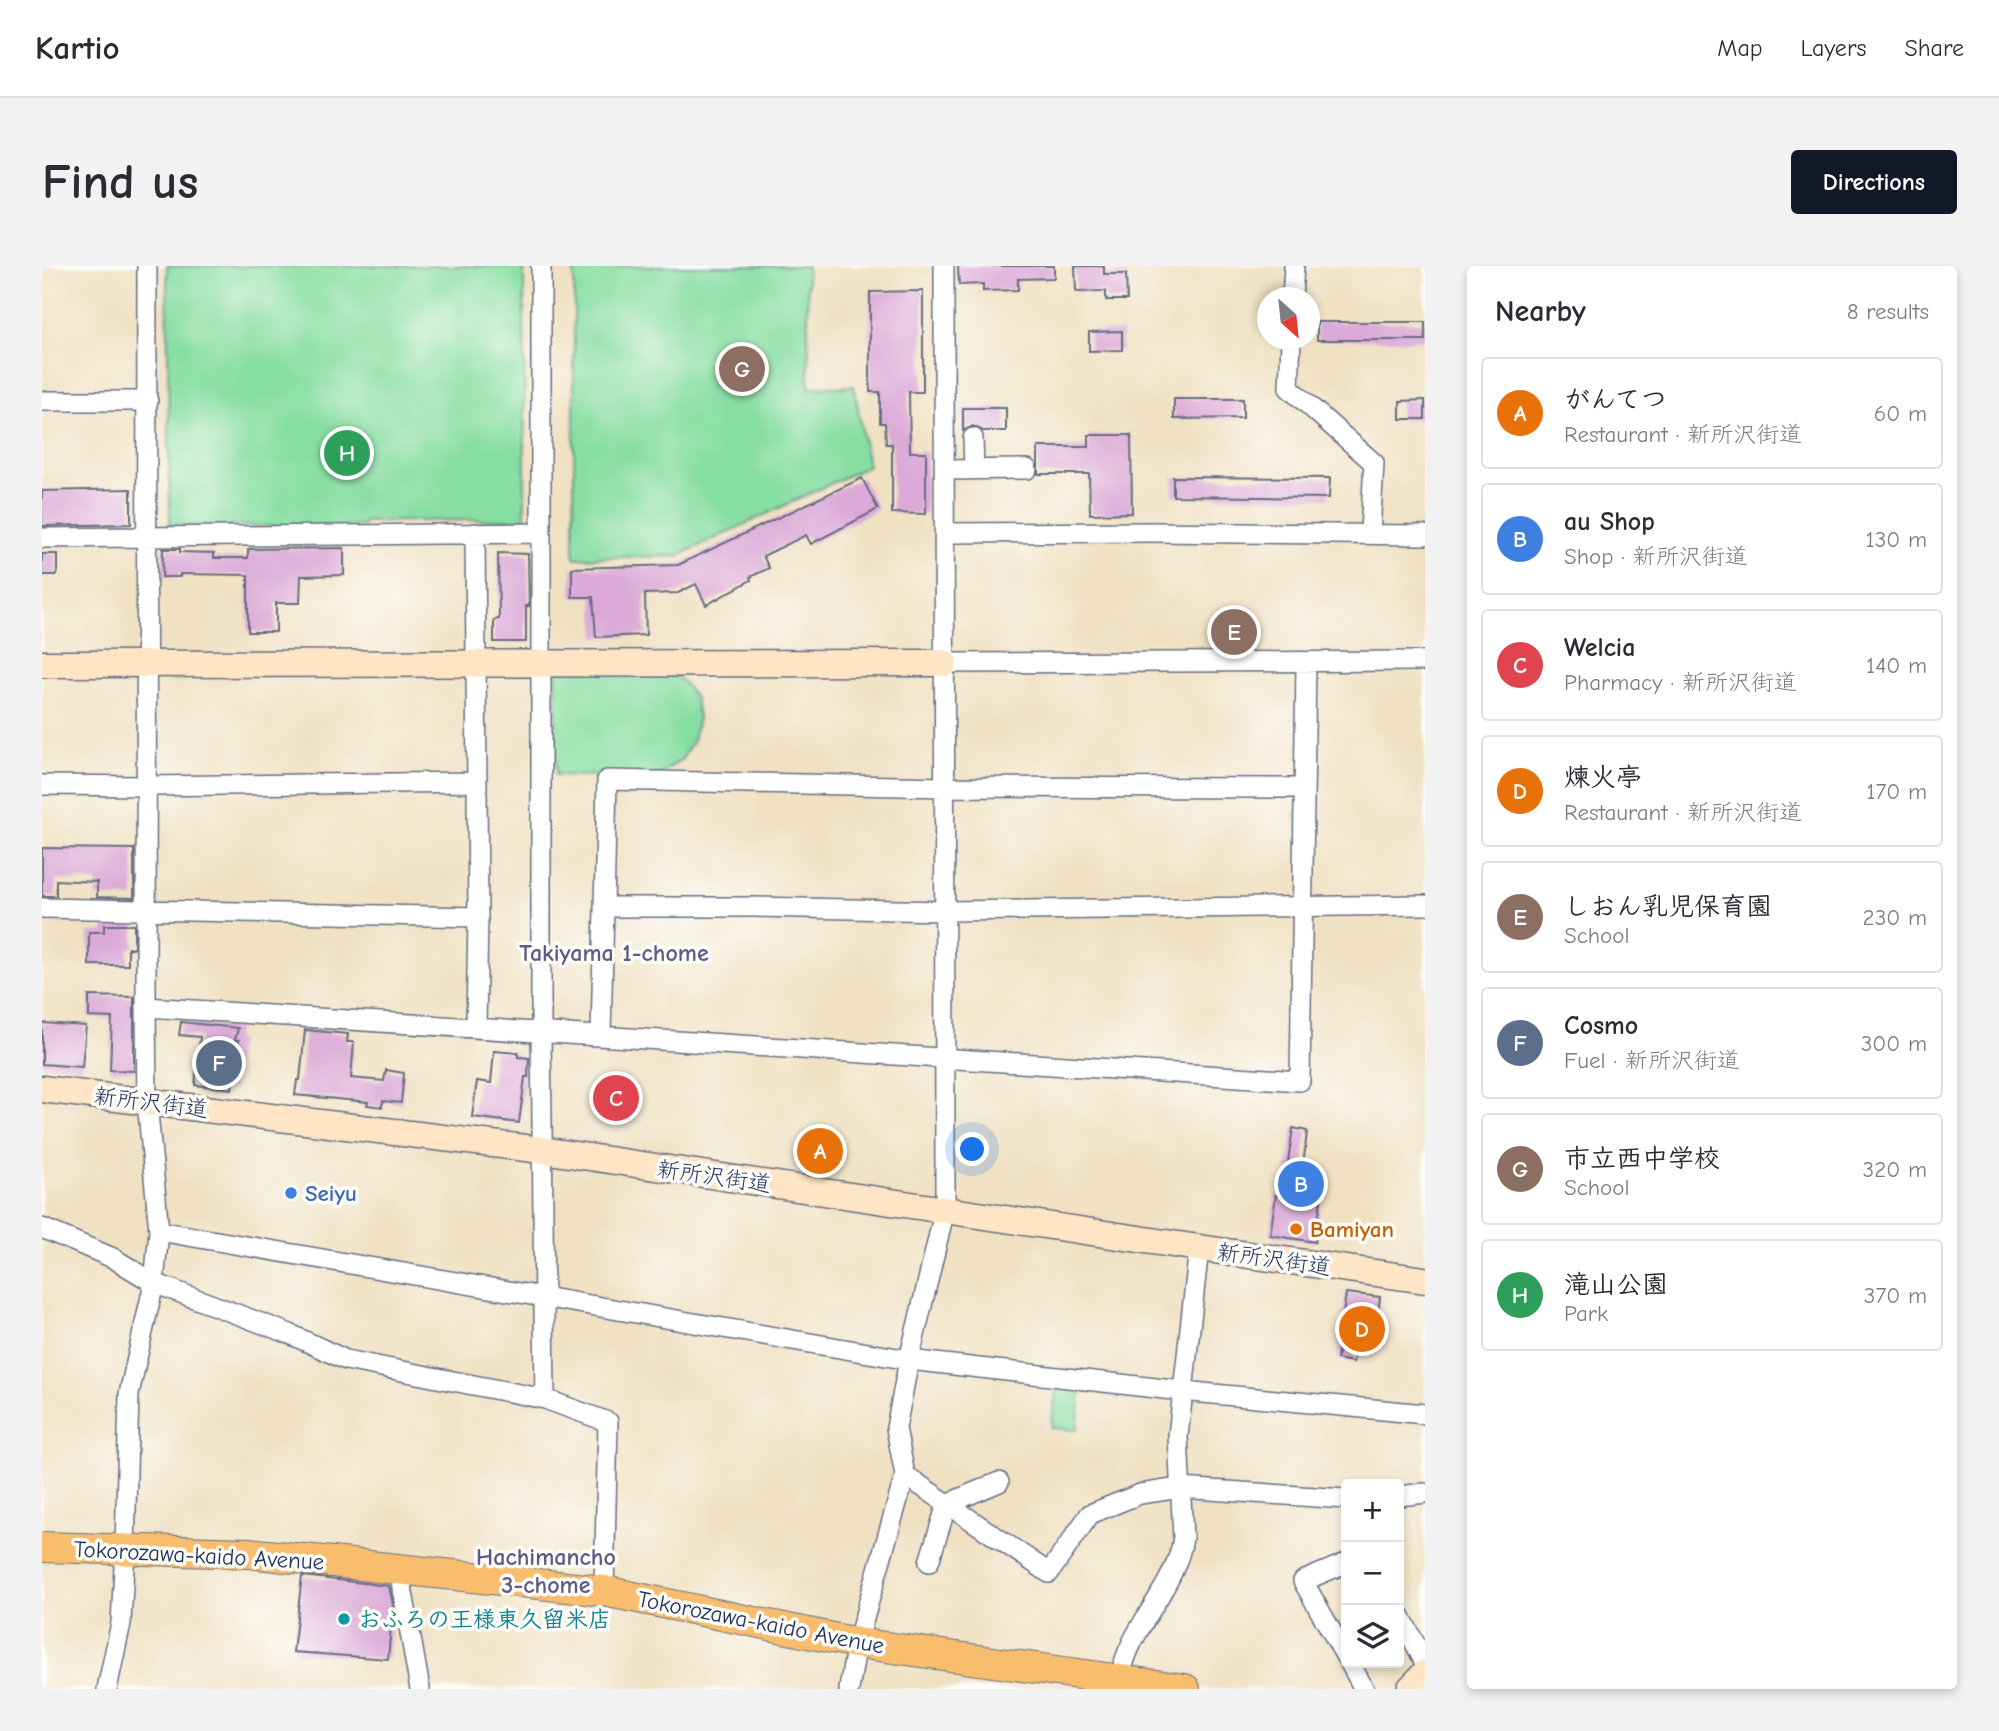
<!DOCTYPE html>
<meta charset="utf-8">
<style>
:root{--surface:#fff;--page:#f2f2f3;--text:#2b2b33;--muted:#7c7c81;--line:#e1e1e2;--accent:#111827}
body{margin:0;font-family:"Comic Neue","Klee One",sans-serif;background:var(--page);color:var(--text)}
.controls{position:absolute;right:21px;bottom:21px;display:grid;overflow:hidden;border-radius:7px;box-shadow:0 4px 10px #0003}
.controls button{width:63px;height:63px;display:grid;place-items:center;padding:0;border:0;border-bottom:2px solid var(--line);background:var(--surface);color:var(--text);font:35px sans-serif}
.compass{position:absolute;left:1215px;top:21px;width:63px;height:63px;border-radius:50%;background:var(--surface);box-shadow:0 4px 10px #0003;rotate:153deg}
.you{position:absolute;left:931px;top:884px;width:24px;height:24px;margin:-18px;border:5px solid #fff;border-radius:50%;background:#1a73e8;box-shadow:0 0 0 10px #1a73e833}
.badge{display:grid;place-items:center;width:46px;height:46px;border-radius:50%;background:var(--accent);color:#fff;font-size:23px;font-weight:700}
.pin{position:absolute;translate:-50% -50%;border:4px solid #fff;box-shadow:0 2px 7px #0006}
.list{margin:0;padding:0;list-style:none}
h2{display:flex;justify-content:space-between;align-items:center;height:91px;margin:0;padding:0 28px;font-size:30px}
h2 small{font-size:23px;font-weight:400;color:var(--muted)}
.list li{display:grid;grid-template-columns:46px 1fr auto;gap:21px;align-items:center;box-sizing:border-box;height:112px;margin:0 14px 14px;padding:0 14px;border:2px solid var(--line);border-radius:7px}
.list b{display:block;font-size:26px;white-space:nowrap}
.list p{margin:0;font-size:23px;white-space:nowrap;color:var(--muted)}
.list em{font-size:23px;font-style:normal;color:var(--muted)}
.icon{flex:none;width:38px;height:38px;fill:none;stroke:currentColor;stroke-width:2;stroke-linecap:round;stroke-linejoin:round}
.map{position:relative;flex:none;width:1383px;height:1423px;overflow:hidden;border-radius:7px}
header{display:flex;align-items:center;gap:42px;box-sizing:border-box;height:98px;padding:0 35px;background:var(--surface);border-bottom:2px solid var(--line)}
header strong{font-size:33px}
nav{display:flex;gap:38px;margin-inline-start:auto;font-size:24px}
.intro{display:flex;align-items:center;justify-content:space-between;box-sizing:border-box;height:168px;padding:0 42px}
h1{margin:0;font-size:49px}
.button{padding:18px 32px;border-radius:7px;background:var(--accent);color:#fff;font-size:24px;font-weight:700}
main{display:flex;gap:42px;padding:0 42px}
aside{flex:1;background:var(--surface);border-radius:7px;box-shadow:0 4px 10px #0003}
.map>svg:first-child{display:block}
.green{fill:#87dea2;stroke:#518680;stroke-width:2}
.building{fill:#dcaad8}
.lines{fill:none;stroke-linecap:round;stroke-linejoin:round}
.street-casing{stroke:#666d81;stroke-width:22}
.secondary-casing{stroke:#666d81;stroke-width:29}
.primary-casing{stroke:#666d81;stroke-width:32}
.street{stroke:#fff;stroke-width:19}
.secondary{stroke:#fde5c5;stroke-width:26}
.primary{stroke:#f9be6d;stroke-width:30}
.shop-dot{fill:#3f7fe0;stroke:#fdfcf7;stroke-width:2.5}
.food-dot{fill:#e8710a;stroke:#fdfcf7;stroke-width:2.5}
.culture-dot{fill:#0f9aa8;stroke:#fdfcf7;stroke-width:2.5}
.labels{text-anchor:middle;stroke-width:7;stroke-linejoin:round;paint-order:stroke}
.street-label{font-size:23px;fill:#1b2f5e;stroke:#fdfcf7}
.shop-label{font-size:23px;font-weight:bold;fill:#366cbe;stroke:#fdfcf7;text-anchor:start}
.food-label{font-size:23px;font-weight:bold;fill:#c56008;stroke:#fdfcf7;text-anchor:start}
.culture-label{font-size:23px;font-weight:bold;fill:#0d838f;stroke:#fdfcf7;text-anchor:start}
.neighbourhood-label{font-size:24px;font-weight:bold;fill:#5f5a89;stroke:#fdfcf7}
</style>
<header>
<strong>Kartio</strong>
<nav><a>Map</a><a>Layers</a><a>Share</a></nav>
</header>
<div class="intro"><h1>Find us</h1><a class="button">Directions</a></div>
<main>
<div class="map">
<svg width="1383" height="1423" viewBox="0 0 1383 1423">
<rect width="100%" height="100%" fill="#fdfcf7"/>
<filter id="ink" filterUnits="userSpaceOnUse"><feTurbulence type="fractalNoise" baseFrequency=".0143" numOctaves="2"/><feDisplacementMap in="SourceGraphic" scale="14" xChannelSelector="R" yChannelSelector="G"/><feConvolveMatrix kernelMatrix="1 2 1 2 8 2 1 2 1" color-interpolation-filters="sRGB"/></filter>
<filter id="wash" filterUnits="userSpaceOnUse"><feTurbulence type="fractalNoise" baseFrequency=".00686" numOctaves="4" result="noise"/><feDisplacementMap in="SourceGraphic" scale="28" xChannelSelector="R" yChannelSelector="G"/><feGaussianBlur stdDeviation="1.57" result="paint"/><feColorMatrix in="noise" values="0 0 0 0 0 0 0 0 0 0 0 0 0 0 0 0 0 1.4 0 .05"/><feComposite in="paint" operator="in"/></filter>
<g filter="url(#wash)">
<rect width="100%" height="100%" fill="#f0e1c3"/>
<path class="green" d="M 125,0 L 482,0 L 483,253 L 322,256 L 322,260 L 128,260 Z
M 532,0 L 765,0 L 767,122 L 812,120 L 826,200 L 636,290 L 532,292 Z
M 622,402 L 640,415 L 653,432 L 656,452 L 651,474 L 640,493 L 614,511 L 514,509 L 514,403 Z
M 1015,1116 L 1040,1119 L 1035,1164 L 1009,1162 Z"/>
<g id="blocks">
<path class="building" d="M 916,0 L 1012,0 L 1012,12 L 976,13 L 976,24 L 941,25 L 941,18 L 917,19 Z
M 1033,0 L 1062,0 L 1062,8 L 1084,8 L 1085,34 L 1064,34 L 1064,25 L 1034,26 Z
M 881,25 L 881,126 L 867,126 L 868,186 L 884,186 L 884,248 L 850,247 L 850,178 L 844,178 L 843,157 L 838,157 L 838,126 L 828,126 L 828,26 Z
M 1275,56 L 1383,56 L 1383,74 L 1275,74 Z
M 1080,65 L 1080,84 L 1047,85 L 1047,66 Z
M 1132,133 L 1201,133 L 1201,152 L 1132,153 Z
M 1383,134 L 1383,153 L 1358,153 L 1358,135 Z
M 921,142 L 964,142 L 964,165 L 941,165 L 931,160 L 921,165 Z
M 1047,169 L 1089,169 L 1090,247 L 1048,248 L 1047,208 L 996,208 L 996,181 L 1047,181 Z
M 1131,211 L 1288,212 L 1287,232 L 1131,230 Z
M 820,212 L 836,243 L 769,278 L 764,269 L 721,290 L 727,302 L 708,311 L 709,314 L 664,339 L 654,318 L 636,327 L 603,328 L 604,369 L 554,371 L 551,331 L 530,331 L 530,302 L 636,299 Z
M 89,223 L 89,258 L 0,260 L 0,225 Z
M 302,282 L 302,309 L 259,310 L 258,337 L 234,337 L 234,366 L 206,366 L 206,309 L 138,308 L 138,311 L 120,311 L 121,283 L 138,283 L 138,286 L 172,287 L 172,292 L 206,292 L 206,283 Z
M 456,287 L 486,288 L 487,340 L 484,340 L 484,376 L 452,376 L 452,354 L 457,353 Z
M 0,288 L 15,288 L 15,309 L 0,309 Z
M 0,582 L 92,583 L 92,632 L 55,631 L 55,616 L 14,614 L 14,630 L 0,630 Z
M 62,659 L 92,659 L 92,682 L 86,682 L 86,699 L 47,699 L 47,666 L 62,666 Z
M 47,730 L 92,731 L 92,805 L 68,804 L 70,752 L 47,751 Z
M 139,756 L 196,762 L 193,774 L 197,774 L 190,823 L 153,819 L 158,771 L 137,769 Z
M 0,757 L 44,760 L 40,801 L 0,798 Z
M 263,764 L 306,768 L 305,776 L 312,776 L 309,812 L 342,815 L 344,804 L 362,807 L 359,837 L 341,835 L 340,841 L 325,839 L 326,836 L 253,829 L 255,814 L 258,814 Z
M 452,785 L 476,787 L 476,791 L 487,792 L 486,811 L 483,811 L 477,857 L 430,851 L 435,815 L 449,817 Z
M 1251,862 L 1265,865 L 1260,910 L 1278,913 L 1275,934 L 1279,935 L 1273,976 L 1228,969 L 1234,929 L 1241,930 Z
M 772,865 L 787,866 L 783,903 L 768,902 Z
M 1304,1027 L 1338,1031 L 1334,1063 L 1337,1064 L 1334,1080 L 1327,1079 L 1326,1087 L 1313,1085 L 1311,1096 L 1295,1093 Z
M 260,1310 L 347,1320 L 351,1338 L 346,1393 L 251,1386 Z"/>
</g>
</g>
<g filter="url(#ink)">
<use href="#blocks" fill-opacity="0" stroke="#666d81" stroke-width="2"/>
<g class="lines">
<g class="street-casing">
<path id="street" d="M 499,0 L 499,765 L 503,1133
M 1250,32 L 1252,0
M 1249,74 L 1247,122 L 1332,197 L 1328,267
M 0,135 L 106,135
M 931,172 L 932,203
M 903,204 L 985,203
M 433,267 L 436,651 L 434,760
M 904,267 L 1111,266 L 1383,269
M 0,272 L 499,267
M 902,397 L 1383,395
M 0,519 L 105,520 L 434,516
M 563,641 L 712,641 L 903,645 L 1383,639
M 0,642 L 436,651
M 104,741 L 1258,815 L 1264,396
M 559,769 L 565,514 L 903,521 L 1262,522
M 0,962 L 71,992 L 112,1017 L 248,1068 L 304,1094 L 503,1133 L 566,1156 L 562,1325
M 117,965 L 867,1094 L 1140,1125 L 1383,1148
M 863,1209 L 1007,1307 L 1048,1248 L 1098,1228 L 1138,1222 L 1304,1233
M 1357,1230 L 1383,1227
M 887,1296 L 905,1238 L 957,1216
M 1304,1297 L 1261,1315 L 1304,1391
M 357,1304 L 378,1423
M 1357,1347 L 1383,1397
M 1308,1397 L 1322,1423
M 1078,1414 C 1085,1362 1133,1325 1141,1272 L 1136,1170 L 1157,982
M 65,1423 L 79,1357 L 83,1282 L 87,1128 L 112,1017 L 117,965 L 105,835 L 104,741 L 105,0
M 807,1423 L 815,1377 L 863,1209 L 854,1162 L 867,1094 L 903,943 L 902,0"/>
</g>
<g class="secondary-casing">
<path id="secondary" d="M 0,398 L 902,397
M 0,823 L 500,884 L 1157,982 L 1383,1014
M 1368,1423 L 1383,1407"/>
</g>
<g class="primary-casing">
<path id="primary" d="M 0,1281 L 206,1287 L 562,1325 L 815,1377 L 1143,1423"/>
</g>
<use href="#street" class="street"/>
<use href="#secondary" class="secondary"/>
<use href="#primary" class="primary"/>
</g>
</g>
<circle class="shop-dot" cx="249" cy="927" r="7"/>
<circle class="food-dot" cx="1254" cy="963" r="7"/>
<circle class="culture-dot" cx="302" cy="1353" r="7"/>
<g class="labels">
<g class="street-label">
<text transform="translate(109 836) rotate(7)" y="8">新所沢街道</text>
<text transform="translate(672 910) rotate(8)" y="8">新所沢街道</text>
<text transform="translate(1232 993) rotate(8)" y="8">新所沢街道</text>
<text transform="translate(157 1289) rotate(3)" y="8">Tokorozawa-kaido Avenue</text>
<text transform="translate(719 1356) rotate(11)" y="8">Tokorozawa-kaido Avenue</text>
</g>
<g class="shop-label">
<text x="263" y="935">Seiyu</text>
</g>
<g class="food-label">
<text x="1268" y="971">Bamiyan</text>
</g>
<g class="culture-label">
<text x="316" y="1361">おふろの王様東久留米店</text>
</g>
<g class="neighbourhood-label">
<text x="572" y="695">Takiyama 1-chome</text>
<text x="504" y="1299">Hachimancho<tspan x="504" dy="28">3-chome</tspan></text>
</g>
</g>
</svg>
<div class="controls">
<button>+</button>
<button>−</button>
<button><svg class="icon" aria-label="layers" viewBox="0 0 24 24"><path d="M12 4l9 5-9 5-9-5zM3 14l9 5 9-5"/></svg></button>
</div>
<svg class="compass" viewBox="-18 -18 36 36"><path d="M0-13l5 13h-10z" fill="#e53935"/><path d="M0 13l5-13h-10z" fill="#7c7c81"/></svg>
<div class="you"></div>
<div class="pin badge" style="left:778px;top:885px;background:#e8710a">A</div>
<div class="pin badge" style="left:1259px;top:918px;background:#3f7fe0">B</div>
<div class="pin badge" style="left:574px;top:832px;background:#e0444e">C</div>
<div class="pin badge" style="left:1320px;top:1063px;background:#e8710a">D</div>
<div class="pin badge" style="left:1192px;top:366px;background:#8d6e63">E</div>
<div class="pin badge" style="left:177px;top:797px;background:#5c6f8a">F</div>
<div class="pin badge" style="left:700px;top:103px;background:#8d6e63">G</div>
<div class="pin badge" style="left:305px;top:187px;background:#2e9e5b">H</div>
</div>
<aside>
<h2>Nearby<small>8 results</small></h2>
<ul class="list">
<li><span class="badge" style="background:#e8710a">A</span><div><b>がんてつ</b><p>Restaurant · 新所沢街道</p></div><em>60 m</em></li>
<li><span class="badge" style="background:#3f7fe0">B</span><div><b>au Shop</b><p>Shop · 新所沢街道</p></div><em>130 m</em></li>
<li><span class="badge" style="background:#e0444e">C</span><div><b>Welcia</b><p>Pharmacy · 新所沢街道</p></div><em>140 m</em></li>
<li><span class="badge" style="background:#e8710a">D</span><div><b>煉火亭</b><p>Restaurant · 新所沢街道</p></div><em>170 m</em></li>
<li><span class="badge" style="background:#8d6e63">E</span><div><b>しおん乳児保育園</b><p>School</p></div><em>230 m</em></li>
<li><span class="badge" style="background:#5c6f8a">F</span><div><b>Cosmo</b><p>Fuel · 新所沢街道</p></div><em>300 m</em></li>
<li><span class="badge" style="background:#8d6e63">G</span><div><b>市立西中学校</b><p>School</p></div><em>320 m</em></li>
<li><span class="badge" style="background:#2e9e5b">H</span><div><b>滝山公園</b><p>Park</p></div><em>370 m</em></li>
</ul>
</aside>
</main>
